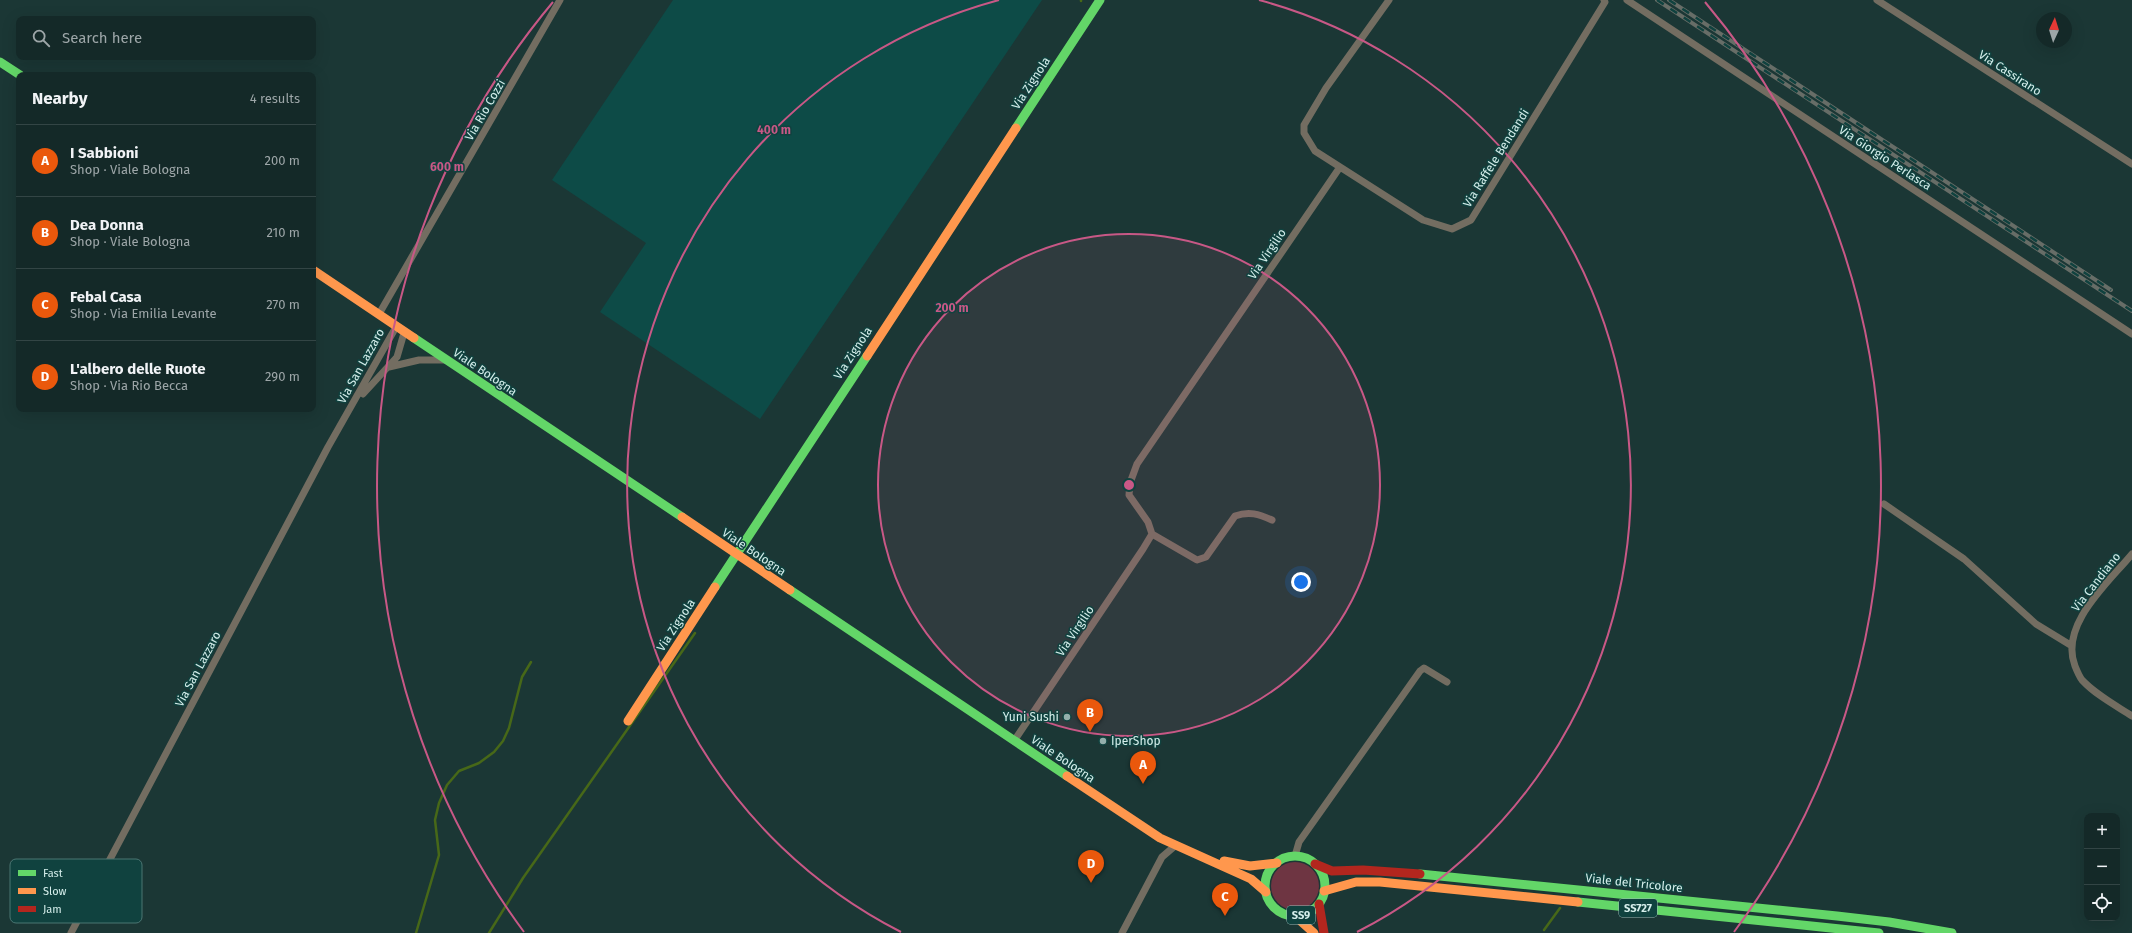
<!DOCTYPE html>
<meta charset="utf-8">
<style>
:root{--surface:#142928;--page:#213534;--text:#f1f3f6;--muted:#9da6a8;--line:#334545;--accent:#ea580c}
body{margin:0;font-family:"Fira Sans",sans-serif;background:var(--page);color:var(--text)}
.controls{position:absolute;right:12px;bottom:12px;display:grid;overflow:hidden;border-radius:8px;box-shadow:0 4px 16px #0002}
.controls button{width:36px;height:36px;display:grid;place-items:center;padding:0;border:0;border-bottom:1px solid var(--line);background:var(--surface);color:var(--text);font:20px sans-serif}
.compass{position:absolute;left:2036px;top:12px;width:36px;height:36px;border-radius:50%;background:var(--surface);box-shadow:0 4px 16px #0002;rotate:4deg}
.you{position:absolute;left:1301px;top:582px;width:14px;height:14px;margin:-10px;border:3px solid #fff;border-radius:50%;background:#1a73e8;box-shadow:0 0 0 6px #1a73e833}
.badge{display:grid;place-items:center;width:26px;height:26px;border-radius:50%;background:var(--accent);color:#fff;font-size:13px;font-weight:700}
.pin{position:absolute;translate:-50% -33px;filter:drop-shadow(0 1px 2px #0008)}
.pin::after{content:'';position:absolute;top:21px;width:14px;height:12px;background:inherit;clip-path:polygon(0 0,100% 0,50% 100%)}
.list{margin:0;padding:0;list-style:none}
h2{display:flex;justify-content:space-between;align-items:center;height:52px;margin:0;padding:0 16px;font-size:17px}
h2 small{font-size:13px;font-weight:400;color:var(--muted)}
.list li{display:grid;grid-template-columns:26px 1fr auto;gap:12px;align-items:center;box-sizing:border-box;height:72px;padding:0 16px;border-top:1px solid var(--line)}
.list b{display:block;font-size:15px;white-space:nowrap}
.list p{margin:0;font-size:13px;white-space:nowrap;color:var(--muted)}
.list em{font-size:13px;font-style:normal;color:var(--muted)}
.icon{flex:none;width:22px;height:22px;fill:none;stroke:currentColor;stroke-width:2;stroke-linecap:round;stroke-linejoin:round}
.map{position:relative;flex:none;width:2132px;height:933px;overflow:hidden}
.search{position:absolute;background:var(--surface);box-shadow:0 4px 16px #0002;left:16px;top:16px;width:300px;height:44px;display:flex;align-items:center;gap:10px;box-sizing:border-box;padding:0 14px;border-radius:8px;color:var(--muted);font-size:15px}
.panel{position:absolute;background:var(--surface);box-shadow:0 4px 16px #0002;left:16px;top:72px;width:300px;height:340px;border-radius:8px}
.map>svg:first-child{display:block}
.built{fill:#0d4b47}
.green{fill:#6e3542}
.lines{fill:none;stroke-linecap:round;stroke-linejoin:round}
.stream{stroke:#476818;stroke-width:2.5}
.street{stroke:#736d61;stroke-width:7}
.fast{stroke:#63d668;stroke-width:9}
.slow{stroke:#ff974d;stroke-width:9}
.jam{stroke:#b3261e;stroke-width:9}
.rail-casing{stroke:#676d67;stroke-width:4}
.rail{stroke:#10423f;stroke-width:2.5;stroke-dasharray:8;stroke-linecap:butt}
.ring{fill:none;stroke:#c85886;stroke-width:2}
.poi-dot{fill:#94aeab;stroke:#10423f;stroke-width:1.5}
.labels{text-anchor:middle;stroke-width:3;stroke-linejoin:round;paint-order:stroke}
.shield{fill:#10423f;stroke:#9abab7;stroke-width:1}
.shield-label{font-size:11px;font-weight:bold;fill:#d5eeeb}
.street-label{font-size:12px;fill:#d5eeeb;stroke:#10423f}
.poi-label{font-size:12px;fill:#d5eeeb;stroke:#10423f;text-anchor:end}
.key{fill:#10423f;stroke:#4b7673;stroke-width:1}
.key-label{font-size:11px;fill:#d5eeeb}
.centre{fill:#c85886;stroke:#10423f;stroke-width:2}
.ring-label{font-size:12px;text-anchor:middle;font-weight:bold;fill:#c85886;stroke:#10423f;stroke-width:3;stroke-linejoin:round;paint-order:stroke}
</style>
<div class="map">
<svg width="2132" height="933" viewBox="0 0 2132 933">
<rect width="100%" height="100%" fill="#1b3735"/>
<path class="built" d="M 673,0 L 1042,0 L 760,419 L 600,312 L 646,243 L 552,180 Z"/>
<path class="green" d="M1271 886a24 24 0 1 1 48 0a24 24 0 1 1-48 0Z"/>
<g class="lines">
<path class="stream" d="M 1081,1 L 1081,0
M 1544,930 L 1560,908
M 416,933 L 439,855 L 435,820 L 439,803 L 447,785 L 459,771 L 479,763 L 494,752 L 503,741 L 509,728 L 522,677 L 531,662
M 489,933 L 523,878 L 695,633"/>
<path class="street" d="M 1389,0 L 1326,88 L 1304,125 L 1304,133 L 1315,151 L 1423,220 L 1452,229 L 1471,220 L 1605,2 L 1604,0
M 1627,0 L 2132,334
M 1877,0 L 2132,164
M 379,314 L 560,0
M 389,367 L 419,360 L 446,360
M 363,394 L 397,357 L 404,333
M 1884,504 L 1964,559 L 2036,624 L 2072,646
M 1152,534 L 1197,560 L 1206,557 L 1235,516 C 1249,511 1259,514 1272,520
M 2132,554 C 2108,583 2059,625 2075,666 C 2077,671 2079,676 2082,680 C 2096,695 2115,705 2132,716
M 1014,741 L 1143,549 L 1152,534 L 1148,522 L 1129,495 L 1130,483 L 1137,464 L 1340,167
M 1295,856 L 1299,842 L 1420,671 L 1424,668 L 1447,682
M 71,933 L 328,447 L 396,327
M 1122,933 L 1162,857 L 1176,845"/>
<path class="fast" d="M 0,62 L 20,75
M 1016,128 L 1100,0
M 414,338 L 682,517
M 715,587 L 867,356
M 790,590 L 1067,776
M1265 886a30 30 0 1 1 60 0a30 30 0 1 1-60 0Z
M 1420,874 L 1837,916 L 1889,922 L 1952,933
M 1578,902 L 1879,933"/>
<path class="slow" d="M 313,270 L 414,338
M 867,356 L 1016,128
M 682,517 L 790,590
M 628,721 L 715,587
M 1067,776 L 1160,838 L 1251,879 L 1266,892
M 1224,861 L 1250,866 L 1277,863
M 1324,891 L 1356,882 L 1380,882 L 1578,902
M 1295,916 L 1314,933"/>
<path class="jam" d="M 1315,864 L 1332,871 L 1363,870 L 1420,874
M 1319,904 L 1324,933"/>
<g class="rail-casing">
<path id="rail" d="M 1657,0 L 2132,311
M 1669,0 L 2111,290"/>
</g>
<use href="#rail" class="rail"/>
</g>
<circle cx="1129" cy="485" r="251" fill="#c85886" fill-opacity=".12"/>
<g class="ring">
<circle cx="1129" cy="485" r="251"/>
<path d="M901 932A502 502 0 0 1 999 0M1259 0A502 502 0 0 1 1357 932"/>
<path d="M524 932A752 752 0 0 1 553 2M1705 2A752 752 0 0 1 1734 932"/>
</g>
<g class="poi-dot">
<circle cx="1067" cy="717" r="4"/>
<circle cx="1103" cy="741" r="4"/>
</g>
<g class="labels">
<g class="shield">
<rect x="1619" y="899" width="38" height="18" rx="3"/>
<rect x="1287" y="906" width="28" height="18" rx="3"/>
</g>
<g class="shield-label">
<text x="1638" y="912">SS727</text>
<text x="1301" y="919">SS9</text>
</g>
<g class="street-label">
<text transform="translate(2010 73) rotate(33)" y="4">Via Cassirano</text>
<text transform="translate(1031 83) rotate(-57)" y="4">Via Zignola</text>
<text transform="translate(485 110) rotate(-60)" y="4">Via Rio Cozzi</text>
<text transform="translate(1496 158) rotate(-58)" y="4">Via Raffele Bendandi</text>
<text transform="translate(1885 158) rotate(33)" y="4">Via Giorgio Perlasca</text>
<text transform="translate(1267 254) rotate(-56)" y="4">Via Virgilio</text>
<text transform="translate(853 353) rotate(-57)" y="4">Via Zignola</text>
<text transform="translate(361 366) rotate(-61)" y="4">Via San Lazzaro</text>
<text transform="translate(485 372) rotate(34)" y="4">Viale Bologna</text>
<text transform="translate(754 552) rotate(34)" y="4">Viale Bologna</text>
<text transform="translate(2096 582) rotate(-52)" y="4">Via Candiano</text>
<text transform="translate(676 625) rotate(-57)" y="4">Via Zignola</text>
<text transform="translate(1075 631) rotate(-56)" y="4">Via Virgilio</text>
<text transform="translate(198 669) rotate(-62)" y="4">Via San Lazzaro</text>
<text transform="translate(1063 759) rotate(34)" y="4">Viale Bologna</text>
<text transform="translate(1634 883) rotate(6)" y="4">Viale del Tricolore</text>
</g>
<g class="poi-label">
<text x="1059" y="721">Yuni Sushi</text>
<text x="1111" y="745" text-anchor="start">IperShop</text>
</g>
</g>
<rect x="10" y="859" width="132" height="64" rx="6" class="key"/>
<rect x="18" y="870" width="18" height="6" fill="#63d668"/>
<rect x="18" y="888" width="18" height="6" fill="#ff974d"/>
<rect x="18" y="906" width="18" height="6" fill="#b3261e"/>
<g class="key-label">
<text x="43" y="877">Fast</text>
<text x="43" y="895">Slow</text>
<text x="43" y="913">Jam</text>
</g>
<circle cx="1129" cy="485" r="6" class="centre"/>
<g class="ring-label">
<text x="774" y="134">400 m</text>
<text x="447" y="171">600 m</text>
<text x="952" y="312">200 m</text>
</g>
</svg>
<div class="controls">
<button>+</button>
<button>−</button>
<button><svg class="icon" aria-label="locate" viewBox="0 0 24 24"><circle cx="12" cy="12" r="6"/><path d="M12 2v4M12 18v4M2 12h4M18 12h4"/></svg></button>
</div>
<svg class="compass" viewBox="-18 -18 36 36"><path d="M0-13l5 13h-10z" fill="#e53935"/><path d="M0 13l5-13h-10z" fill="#9da6a8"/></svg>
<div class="you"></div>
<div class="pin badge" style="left:1143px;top:784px">A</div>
<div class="pin badge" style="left:1090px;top:732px">B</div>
<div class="pin badge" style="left:1225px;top:916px">C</div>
<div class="pin badge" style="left:1091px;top:883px">D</div>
<div class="search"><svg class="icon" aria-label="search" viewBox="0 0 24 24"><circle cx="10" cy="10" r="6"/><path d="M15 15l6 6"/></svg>Search here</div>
<section class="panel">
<h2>Nearby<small>4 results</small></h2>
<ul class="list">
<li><span class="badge">A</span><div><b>I Sabbioni</b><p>Shop · Viale Bologna</p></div><em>200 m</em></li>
<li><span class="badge">B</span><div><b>Dea Donna</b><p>Shop · Viale Bologna</p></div><em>210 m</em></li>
<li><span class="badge">C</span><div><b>Febal Casa</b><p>Shop · Via Emilia Levante</p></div><em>270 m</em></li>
<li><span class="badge">D</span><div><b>L'albero delle Ruote</b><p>Shop · Via Rio Becca</p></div><em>290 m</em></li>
</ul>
</section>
</div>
